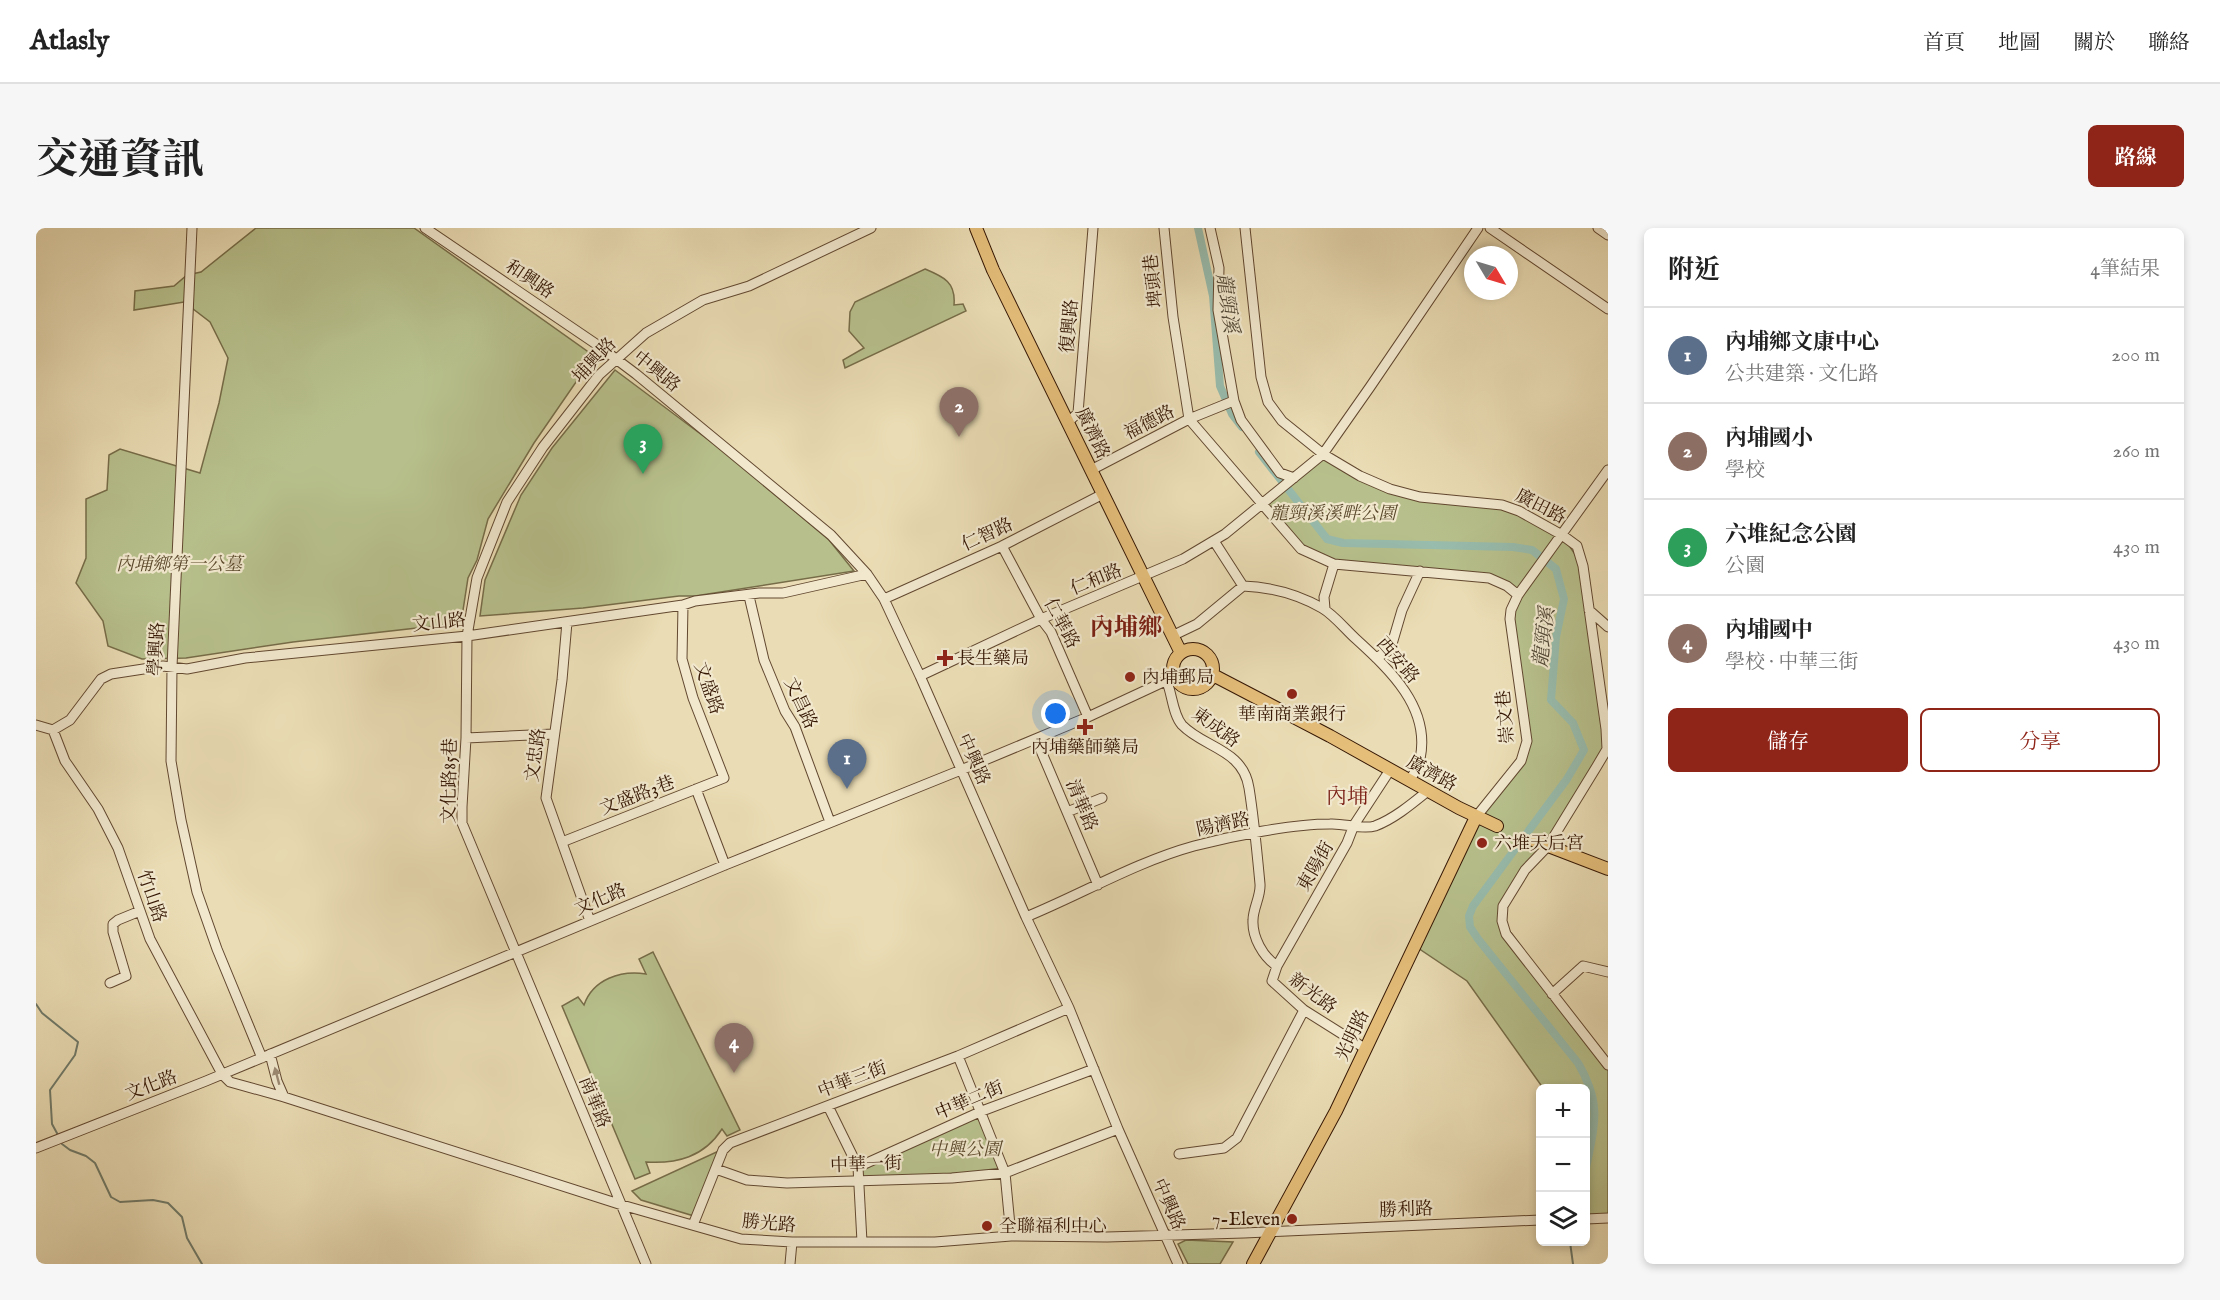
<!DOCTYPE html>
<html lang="zh-TW">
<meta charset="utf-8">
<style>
:root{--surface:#fff;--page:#f6f6f6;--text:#222;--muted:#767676;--line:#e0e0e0;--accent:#8f2418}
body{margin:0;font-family:"IM FELL English","Noto Serif TC",serif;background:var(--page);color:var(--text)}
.controls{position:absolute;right:18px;bottom:18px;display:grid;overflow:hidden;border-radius:9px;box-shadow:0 3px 9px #0003}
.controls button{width:54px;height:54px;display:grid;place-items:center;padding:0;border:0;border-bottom:2px solid var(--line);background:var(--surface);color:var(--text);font:30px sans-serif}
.compass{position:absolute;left:1428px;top:18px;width:54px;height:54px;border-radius:50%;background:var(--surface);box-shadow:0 3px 9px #0003;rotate:128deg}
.you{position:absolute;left:1020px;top:486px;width:21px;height:21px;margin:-15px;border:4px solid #fff;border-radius:50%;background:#1a73e8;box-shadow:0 0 0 9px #1a73e833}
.badge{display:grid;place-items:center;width:39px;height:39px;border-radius:50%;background:var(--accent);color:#fff;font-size:20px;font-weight:700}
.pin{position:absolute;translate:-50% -50px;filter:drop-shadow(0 2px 3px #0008)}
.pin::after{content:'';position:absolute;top:32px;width:21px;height:18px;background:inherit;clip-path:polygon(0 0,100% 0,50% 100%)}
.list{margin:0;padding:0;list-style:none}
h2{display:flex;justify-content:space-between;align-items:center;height:78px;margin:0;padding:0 24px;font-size:26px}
h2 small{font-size:20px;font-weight:400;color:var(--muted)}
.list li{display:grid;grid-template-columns:39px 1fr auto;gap:18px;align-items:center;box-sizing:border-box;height:96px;padding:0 24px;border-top:2px solid var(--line)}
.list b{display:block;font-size:22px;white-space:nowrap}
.list p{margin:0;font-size:20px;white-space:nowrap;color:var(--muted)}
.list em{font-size:20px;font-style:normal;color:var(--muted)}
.actions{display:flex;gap:12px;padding:18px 24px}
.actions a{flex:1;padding:14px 0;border:2px solid var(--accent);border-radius:9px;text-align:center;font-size:21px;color:var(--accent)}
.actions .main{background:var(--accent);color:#fff}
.icon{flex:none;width:33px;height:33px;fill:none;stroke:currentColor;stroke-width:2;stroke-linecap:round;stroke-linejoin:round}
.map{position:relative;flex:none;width:1572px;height:1036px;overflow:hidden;border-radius:9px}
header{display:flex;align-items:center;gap:36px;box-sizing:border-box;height:84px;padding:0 30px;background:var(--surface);border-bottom:2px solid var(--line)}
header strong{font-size:28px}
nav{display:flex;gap:33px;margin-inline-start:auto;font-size:21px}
.intro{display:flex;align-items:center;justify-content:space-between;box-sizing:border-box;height:144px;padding:0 36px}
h1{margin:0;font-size:42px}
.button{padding:15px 27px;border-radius:9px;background:var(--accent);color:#fff;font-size:21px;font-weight:700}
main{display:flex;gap:36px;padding:0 36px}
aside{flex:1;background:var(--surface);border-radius:9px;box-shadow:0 3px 9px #0003}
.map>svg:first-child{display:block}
.green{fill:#b7c08c;stroke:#766c48;stroke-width:1.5}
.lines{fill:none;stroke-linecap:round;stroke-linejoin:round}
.stream{stroke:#707a69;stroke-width:2}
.canal{stroke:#98bcad;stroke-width:8}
.minor-casing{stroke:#624830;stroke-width:11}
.major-casing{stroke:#351704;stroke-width:14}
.minor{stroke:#f1e8ce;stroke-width:9}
.major{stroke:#e5be7a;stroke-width:12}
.oneway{fill:#9c8a73}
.poi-dot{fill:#8f2418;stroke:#f1e8ce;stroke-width:2}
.labels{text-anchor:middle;stroke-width:4.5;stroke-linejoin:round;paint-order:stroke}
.street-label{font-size:18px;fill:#351704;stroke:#f1e8ce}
.park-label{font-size:18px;font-style:italic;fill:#5c4a2d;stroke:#f1e8ce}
.poi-label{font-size:18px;fill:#351704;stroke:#f1e8ce;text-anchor:start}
.water-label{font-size:20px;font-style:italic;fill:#534937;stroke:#f1e8ce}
.quarter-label{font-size:21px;fill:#7a1f14;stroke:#f1e8ce}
.district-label{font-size:24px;font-weight:bold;fill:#7a1f14;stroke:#f1e8ce}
</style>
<header>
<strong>Atlasly</strong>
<nav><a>首頁</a><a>地圖</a><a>關於</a><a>聯絡</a></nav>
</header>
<div class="intro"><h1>交通資訊</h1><a class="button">路線</a></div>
<main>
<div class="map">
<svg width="1572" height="1036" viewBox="0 0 1572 1036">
<rect width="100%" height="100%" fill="#eadcb4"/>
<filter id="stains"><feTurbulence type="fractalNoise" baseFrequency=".00333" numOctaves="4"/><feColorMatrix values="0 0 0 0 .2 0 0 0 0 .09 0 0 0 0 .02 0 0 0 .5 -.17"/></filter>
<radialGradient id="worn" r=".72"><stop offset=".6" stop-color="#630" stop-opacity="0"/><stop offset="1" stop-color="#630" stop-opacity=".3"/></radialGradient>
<path class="green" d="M 220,0 L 378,0 L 558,128 L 498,215 L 452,291 L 441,332 L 432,350 L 425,395 L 257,414 L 150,430 L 106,431 L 72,418 L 67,393 L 40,355 L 50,330 L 50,271 L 71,262 L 73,227 L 84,221 L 164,245 L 183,175 L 192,130 L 174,94 L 148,74 L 98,82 L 99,63 L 138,58 L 151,47 L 165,44 Z
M 889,41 C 908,49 920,54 918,77 L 927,76 L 930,83 L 809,140 L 807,132 L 828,120 L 813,103 L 814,84 L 819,74 Z
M 579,142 L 690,225 L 793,312 L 818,343 L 659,368 L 643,368 L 547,380 L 444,388 L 449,352 L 485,267 L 516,220 Z
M 1287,226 L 1354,261 L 1466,277 L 1526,307 L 1547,338 L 1571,521 L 1512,618 L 1475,663 L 1466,693 L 1572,837 L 1572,990 L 1550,991 L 1550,860 L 1507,860 L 1431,753 L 1379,718 L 1438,589 L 1468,555 L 1491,513 L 1474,391 L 1481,367 L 1453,350 L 1298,336 L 1265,321 L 1226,275 Z
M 617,724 L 704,902 L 691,908 L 686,901 C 668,929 641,936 610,934 L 614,945 L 599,951 L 526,778 L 542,769 L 548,777 C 557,751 585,742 610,746 L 603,731 Z
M 944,887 L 966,943 L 826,950 L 825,940 Z
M 687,921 L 658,988 L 605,972 L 596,963 Z
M 1150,1012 L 1197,1014 L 1184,1036 L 1152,1036 L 1142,1016 Z"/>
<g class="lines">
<path class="stream" d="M 0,776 L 6,785 L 42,814 L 39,827 L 14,862 L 16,896 L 22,907
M 26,916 L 34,922 L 50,928 L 59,935 L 75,969 L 84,974 L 117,972 L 132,975 L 146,989 L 151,1010 L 166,1036
M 1534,1014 L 1537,1036"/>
<path class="canal" d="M 1162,0 L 1177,68 L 1184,158 L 1196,186 L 1206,199
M 1223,224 L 1291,311 L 1307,315 L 1477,319 L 1496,322 L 1520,341 L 1528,371 L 1520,409 L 1515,472 L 1537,495 L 1548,522 L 1531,551 L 1437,678 L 1433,688 L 1434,699 L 1442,711 L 1542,835 C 1566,876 1559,895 1550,940"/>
<g class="minor-casing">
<path id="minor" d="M 156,0 L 136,439 L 135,533 L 145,592 L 161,664 L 181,721 L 226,830
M 389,0 L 560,116 L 600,146 L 795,307 L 831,346 L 848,371 L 884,448 L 990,689 L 1033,780 L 1082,901 L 1142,1036
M 1128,0 L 1137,89 L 1153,191 L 1265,321 L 1298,336 L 1453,350 L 1471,358 L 1482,367
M 1174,0 L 1183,40 L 1182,82 L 1198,173 L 1205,192 L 1244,245 L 1258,250
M 1209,0 L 1225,149 L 1232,174 L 1246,193 L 1287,226 L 1324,248 L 1354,261 L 1384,269 L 1466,277 L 1483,283 L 1526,307 L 1541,318 L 1547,338 L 1570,501 L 1571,521 L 1561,538 L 1512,618 L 1489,642 L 1467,678 L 1466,693 L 1470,706 L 1572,837
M 1454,0 L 1572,81
M 1562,0 L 1572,7
M 1032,194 L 1042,185 L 1057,0
M 1055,242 L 1153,191 L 1195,174
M 1178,313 L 1207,358
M 966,318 L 1005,391 L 1015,404 L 1052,489
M 713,368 L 728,432 L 749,483 L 759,499 L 794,594
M 848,371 L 966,318 L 1067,266
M 1289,381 L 1288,369 L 1298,336
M 1553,382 L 1572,399
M 531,394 L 526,452 L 510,570 L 554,693
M 1136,408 L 1161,396 L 1207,358 C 1235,359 1261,366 1286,380 C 1298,387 1309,401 1320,411 C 1354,442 1395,480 1384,531 C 1383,538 1378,545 1374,552
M 1340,430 L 1352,423 L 1356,416 L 1366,382 L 1384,343
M 884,448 L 1005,391 L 1147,331 L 1189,306 L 1287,226 L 1334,159 L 1442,0
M 1131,454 C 1136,466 1137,487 1146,497 C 1168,520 1207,521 1213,560 C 1218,591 1221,624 1224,656 C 1225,668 1217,680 1217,692 C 1216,709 1227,729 1241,738
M 0,497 L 17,502 L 34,492 L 65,451 L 75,446 L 127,438 L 151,441 L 209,430 L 431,408 L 647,377 L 659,373 L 723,365 L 747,365 L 831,346
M 17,502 L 29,533 L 62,581 L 82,620 L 114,711 L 186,846 L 194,854 L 248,869 L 586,977 L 705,1011 L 756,1014 L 899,1014 L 975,1008 L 1071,1009 L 1208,1005 L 1504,992
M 430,510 L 518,506
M 1000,511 L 1062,657
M 660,561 L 689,637
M 1031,584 L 1066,570
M 1440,589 L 1485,533 L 1491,513 L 1474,391 L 1475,382 L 1482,367 L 1572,242
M 526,614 L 688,550 L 657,470 L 646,431 L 647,377
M 990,689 C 1046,666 1100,634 1158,618 C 1196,608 1256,596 1294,596 C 1308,595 1326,602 1339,598 C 1358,591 1377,575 1393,562
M 74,755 L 90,748 L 77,704 L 77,696 L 82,692 L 104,683
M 1516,766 L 1547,738 L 1572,744
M 1330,821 L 1268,782 L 1236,753 L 1241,738 L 1311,615 L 1318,597 L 1354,542
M 234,826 L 241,853 L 248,869
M 922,828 L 969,945 L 975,1008
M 792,878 L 822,939 L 826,1014
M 0,920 L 170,853 L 689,637 L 925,542 L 1052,489 L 1138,449
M 1143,926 L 1188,920 L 1201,910 L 1268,782
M 822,939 L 946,883 L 1058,841
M 680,941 L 711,952 L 751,955 L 916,950 L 969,945 L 1082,901
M 1550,991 L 1572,990
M 657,997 L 687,922 L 694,915 L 922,828 L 1033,780
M 610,1036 L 426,595 L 426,579 L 430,510 L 431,408 L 441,350 L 471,274 L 507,219 L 563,147 L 610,105 L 667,72 L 713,58 L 835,0
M 754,1036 L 756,1014"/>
</g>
<g class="major-casing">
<path id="major" d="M 940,0 L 957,42 L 1145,425
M1137 441a20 20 0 1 1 40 0a20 20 0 1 1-40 0Z
M 1177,447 L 1294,508 L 1423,580 L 1461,598
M 1499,613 L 1572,641
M 1217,1036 L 1300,883 L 1440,589"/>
</g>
<use href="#minor" class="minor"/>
<use href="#major" class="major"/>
</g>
<defs><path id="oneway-solid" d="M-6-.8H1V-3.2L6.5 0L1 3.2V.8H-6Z" transform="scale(1.5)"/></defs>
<use class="oneway" href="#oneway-solid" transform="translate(241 848) rotate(-105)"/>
<g class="poi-dot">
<path d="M906 421h6v6h6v6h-6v6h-6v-6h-6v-6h6z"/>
<circle cx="1094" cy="449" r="6"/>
<circle cx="1256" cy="466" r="6"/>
<path d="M1046 490h6v6h6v6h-6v6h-6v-6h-6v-6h6z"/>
<circle cx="1446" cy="615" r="6"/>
<circle cx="1256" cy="991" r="6"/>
<circle cx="951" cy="998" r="6"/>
</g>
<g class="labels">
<g class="street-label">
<text transform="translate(494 51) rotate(34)" y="6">和興路</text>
<text transform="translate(1117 53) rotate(-96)" y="6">埤頭巷</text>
<text transform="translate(1033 98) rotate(-85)" y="6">復興路</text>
<text transform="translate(558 132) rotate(-47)" y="6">埔興路</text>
<text transform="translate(621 143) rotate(39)" y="6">中興路</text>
<text transform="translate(1113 194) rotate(-27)" y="6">福德路</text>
<text transform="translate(1057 205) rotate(64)" y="6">廣濟路</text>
<text transform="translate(1505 278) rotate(27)" y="6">廣田路</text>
<text transform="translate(951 306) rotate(-25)" y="6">仁智路</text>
<text transform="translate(1060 351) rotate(-22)" y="6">仁和路</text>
<text transform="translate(403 394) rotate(-6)" y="6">文山路</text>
<text transform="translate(1026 395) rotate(62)" y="6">仁華路</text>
<text transform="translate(120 421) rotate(-87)" y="6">學興路</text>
<text transform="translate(1362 432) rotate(49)" y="6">西安路</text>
<text transform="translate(673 460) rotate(71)" y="6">文盛路</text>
<text transform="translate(765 475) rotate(65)" y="6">文昌路</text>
<text transform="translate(1469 489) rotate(-95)" y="6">崇文巷</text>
<text transform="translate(1180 499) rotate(36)" y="6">東成路</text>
<text transform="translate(499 527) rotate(-82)" y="6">文忠路</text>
<text transform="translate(938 531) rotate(66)" y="6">中興路</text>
<text transform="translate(1396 545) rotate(29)" y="6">廣濟路</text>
<text transform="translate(413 553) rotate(-89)" y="6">文化路85巷</text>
<text transform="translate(601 567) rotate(-21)" y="6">文盛路3巷</text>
<text transform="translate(1046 577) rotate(67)" y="6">清華路</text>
<text transform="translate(1187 596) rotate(-12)" y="6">陽濟路</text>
<text transform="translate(1279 638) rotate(-60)" y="6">東陽街</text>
<text transform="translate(116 668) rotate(71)" y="6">竹山路</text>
<text transform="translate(564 671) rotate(-23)" y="6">文化路</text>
<text transform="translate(1277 765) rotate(37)" y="6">新光路</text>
<text transform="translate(1316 807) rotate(-65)" y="6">光明路</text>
<text transform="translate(816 851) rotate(-21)" y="6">中華三街</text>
<text transform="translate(115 857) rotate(-21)" y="6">文化路</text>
<text transform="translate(933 872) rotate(-23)" y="6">中華二街</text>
<text transform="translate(559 874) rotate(68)" y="6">南華路</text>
<text transform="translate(830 936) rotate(-2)" y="6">中華一街</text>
<text transform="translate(1133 976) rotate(66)" y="6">中興路</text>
<text transform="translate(1370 981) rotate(-2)" y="6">勝利路</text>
<text transform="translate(733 995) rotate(5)" y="6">勝光路</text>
</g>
<g class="park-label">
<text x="1297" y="291">龍頸溪溪畔公園</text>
<text x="143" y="342">內埔鄉第一公墓</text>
<text x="929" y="927">中興公園</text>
</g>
<g class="poi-label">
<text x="921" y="436">長生藥局</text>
<text x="1106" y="455">內埔郵局</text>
<text x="1256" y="492" text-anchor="middle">華南商業銀行</text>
<text x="1049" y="525" text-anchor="middle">內埔藥師藥局</text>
<text x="1458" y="621">六堆天后宮</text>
<text x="1244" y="997" text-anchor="end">7-Eleven</text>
<text x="963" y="1004">全聯福利中心</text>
</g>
<g class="water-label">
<text transform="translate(1192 75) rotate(82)" y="7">龍頸溪</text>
<text transform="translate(1507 409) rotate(-83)" y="7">龍頸溪</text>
</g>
<g class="quarter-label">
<text x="1311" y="575">內埔</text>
</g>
<g class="district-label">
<text x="1090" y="407">內埔鄉</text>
</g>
</g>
<rect width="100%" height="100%" filter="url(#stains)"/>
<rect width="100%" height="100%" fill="url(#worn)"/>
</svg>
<div class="controls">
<button>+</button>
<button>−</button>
<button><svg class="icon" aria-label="layers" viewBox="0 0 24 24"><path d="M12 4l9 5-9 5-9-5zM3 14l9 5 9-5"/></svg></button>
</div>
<svg class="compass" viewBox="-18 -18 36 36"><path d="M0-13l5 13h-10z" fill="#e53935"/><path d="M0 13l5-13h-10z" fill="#767676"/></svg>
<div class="you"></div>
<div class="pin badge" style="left:811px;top:561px;background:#5c6f8a">1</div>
<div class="pin badge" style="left:923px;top:209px;background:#8d6e63">2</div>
<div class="pin badge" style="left:607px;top:246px;background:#2e9e5b">3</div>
<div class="pin badge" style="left:698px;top:845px;background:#8d6e63">4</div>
</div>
<aside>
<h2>附近<small>4筆結果</small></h2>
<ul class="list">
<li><span class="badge" style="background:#5c6f8a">1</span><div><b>內埔鄉文康中心</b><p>公共建築 · 文化路</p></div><em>200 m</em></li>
<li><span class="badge" style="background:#8d6e63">2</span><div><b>內埔國小</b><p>學校</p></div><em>260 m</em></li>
<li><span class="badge" style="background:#2e9e5b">3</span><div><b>六堆紀念公園</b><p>公園</p></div><em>430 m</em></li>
<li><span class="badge" style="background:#8d6e63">4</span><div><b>內埔國中</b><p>學校 · 中華三街</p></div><em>430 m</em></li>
</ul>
<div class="actions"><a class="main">儲存</a><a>分享</a></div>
</aside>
</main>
